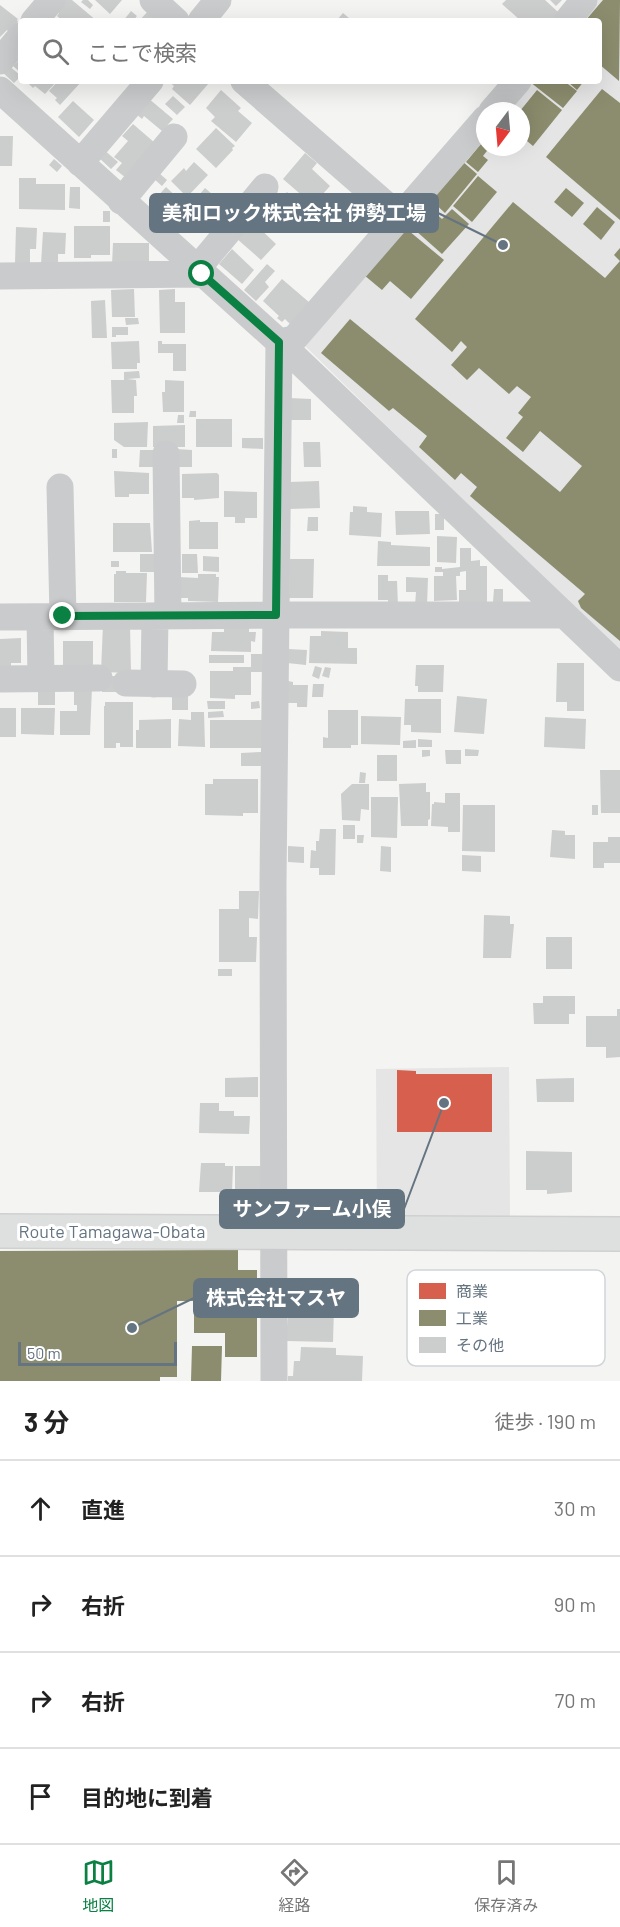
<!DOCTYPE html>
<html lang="ja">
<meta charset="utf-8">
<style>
:root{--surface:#fff;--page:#f6f6f6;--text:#222;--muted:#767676;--line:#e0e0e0;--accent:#0b8043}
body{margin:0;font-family:Barlow,"Noto Sans JP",sans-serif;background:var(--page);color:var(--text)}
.compass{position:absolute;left:476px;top:102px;width:54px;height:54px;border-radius:50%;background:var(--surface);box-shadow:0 6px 24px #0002;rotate:196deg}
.scale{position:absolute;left:18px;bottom:15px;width:159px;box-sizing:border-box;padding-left:6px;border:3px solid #657481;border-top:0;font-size:16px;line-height:21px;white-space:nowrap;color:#657481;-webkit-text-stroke:4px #fff;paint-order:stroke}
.stop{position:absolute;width:18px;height:18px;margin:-14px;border:4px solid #0b8043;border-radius:50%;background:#fff}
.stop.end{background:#0b8043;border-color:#fff;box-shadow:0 2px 6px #0008}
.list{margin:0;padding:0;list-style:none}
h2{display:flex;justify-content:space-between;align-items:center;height:78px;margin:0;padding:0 24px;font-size:26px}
h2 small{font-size:20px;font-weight:400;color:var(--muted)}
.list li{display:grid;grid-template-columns:39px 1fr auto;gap:18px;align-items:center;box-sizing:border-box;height:96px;padding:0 24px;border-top:2px solid var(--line)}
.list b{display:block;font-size:22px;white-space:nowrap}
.list em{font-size:20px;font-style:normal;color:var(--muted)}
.icon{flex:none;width:33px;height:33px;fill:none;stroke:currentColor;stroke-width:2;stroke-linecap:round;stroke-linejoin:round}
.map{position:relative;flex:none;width:620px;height:1381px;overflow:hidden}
.search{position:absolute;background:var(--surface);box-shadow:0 6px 24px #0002;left:18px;right:18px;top:18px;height:66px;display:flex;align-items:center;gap:15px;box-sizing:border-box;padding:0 21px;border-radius:6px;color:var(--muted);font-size:22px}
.sheet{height:462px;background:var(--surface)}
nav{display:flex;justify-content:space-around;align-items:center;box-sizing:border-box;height:84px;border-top:2px solid var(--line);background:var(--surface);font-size:16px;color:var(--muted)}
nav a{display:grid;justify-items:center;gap:3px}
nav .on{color:var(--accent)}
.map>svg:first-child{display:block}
.built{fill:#e4e5e4}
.shops{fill:#d6604d}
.industry{fill:#8c8c6e}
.building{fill:#cccecd}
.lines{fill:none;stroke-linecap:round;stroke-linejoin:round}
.major-casing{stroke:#d0d0d0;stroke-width:36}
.minor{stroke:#cacbcc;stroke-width:27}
.major{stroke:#dedfdf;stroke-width:33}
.route{stroke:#0b8043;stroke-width:8}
.labels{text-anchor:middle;stroke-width:6;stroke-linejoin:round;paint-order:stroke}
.street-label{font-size:18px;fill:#657481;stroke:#fff}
.key{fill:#fff;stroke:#d1d5d9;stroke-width:1.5}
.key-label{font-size:16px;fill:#657481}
.leader{fill:none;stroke:#657481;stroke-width:2}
.callout-dot{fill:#657481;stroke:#fff;stroke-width:2}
.callout{fill:#657481;stroke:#657481;stroke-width:2}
.callout-label{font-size:20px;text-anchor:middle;font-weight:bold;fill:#fff}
</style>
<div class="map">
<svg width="620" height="1381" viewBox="0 0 620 1381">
<rect width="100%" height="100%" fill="#f4f4f2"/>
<path class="built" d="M 596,0 L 620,0 L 620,654 L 302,343 L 485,129 L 485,147 L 521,147 L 521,111 L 500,111 L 526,81 L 599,81 L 599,21 L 578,21 Z
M 509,1067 L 510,1221 L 377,1222 L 376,1069 Z"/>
<path class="shops" d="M 397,1070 L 416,1071 L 416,1074 L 492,1074 L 492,1132 L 397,1132 Z"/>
<path class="industry" d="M 603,0 L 620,0 L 619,81 L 599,64 L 599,21 L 585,21 Z
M 531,81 L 564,81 L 577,91 L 563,108 L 530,82 Z
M 567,81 L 584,81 L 577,90 Z
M 602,89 L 620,103 L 620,220 L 546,157 Z
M 537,90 L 562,110 L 533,146 L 521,136 L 520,111 Z
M 485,139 L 485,147 L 490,147 L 483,156 L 488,160 L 478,172 L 466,162 Z
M 462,161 L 477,174 L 445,213 L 430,199 Z
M 478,176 L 497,192 L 472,222 L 453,206 Z
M 566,188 L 584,203 L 572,217 L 554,202 Z
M 513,202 L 605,278 L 620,261 L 620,641 L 581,608 L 578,601 L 585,594 L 470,496 L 477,487 L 461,473 L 455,480 L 419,447 L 427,436 L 393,408 L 389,411 L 321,353 L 350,319 L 560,492 L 582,466 L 540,431 L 523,452 L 506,438 L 523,417 L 518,413 L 531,397 L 517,386 L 509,394 L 479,368 L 467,380 L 451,365 L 467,347 L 461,341 L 452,352 L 415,319 Z
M 424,203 L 442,219 L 452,209 L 469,224 L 442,254 L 406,222 Z
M 597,207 L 615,222 L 601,240 L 583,224 Z
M 403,226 L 444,260 L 411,299 L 390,281 L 382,290 L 364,275 Z
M 620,248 L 620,261 L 614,255 Z
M 238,1250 L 238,1270 L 257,1270 L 257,1357 L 225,1357 L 225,1333 L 194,1333 L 194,1301 L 177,1301 L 177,1377 L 160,1377 L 160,1381 L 0,1381 L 0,1251 Z
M 192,1346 L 222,1346 L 221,1381 L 191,1381 Z"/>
<path class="building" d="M 65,0 L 72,0 L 97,21 L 63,21 L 57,16 L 59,13 L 56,10 Z
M 83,0 L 88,0 L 93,5 L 90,9 L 81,2 Z
M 95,0 L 122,0 L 110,14 Z
M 506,0 L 545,0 L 558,12 L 558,21 L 521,21 L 502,4 Z
M 550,0 L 562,0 L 556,6 Z
M 0,5 L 18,19 L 17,20 L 18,22 L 9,32 L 7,30 L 0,37 Z
M 149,10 L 161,21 L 139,21 Z
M 131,11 L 137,16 L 133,21 L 123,21 Z
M 343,13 L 349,18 L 346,21 L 338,21 L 337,20 Z
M 21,58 L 21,73 L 13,66 Z
M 7,64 L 21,76 L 14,83 L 1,71 Z
M 26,81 L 57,81 L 45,94 L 35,86 L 33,88 Z
M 58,81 L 82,81 L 60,105 L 55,100 L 57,98 L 49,91 Z
M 168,81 L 207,81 L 209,83 L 190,105 L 172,89 L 174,86 Z
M 221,90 L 241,108 L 238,111 L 252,123 L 236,142 L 211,121 L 215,117 L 206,108 Z
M 173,96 L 185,107 L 177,115 L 165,104 Z
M 148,98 L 173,119 L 162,131 L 144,116 L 142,119 L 135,113 Z
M 73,101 L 94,120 L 79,137 L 58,117 Z
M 133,124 L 155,143 L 126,178 L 116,170 L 122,163 L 114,157 L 128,141 L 122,136 Z
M 216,128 L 235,146 L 232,148 L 233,150 L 216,168 L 196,149 Z
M 0,136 L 13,136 L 12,166 L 0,166 Z
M 103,149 L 118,162 L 111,169 L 97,156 Z
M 305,153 L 317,163 L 312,169 L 330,186 L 313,205 L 283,179 Z
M 54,159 L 62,166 L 57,172 L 49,165 Z
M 194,162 L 208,175 L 187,197 L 171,181 L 184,168 L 186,171 Z
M 159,173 L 167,180 L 162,186 L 154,179 Z
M 19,178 L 36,178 L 36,184 L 65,184 L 65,210 L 19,209 Z
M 70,187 L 80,187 L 80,209 L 69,208 Z
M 166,187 L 183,203 L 168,219 L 149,200 L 155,194 L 158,196 Z
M 205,188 L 212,194 L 207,201 L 204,199 L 199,205 L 194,201 Z
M 287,192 L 308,210 L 290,232 L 276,220 L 283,212 L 276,205 Z
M 103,211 L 110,211 L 110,222 L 103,222 Z
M 252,221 L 276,244 L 261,260 L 236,238 Z
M 74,226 L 110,226 L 110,255 L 91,255 L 91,258 L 74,258 Z
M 16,227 L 37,228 L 36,249 L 30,249 L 30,264 L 15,264 Z
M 43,232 L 66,233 L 65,254 L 58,254 L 58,265 L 41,264 Z
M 113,243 L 149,243 L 149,265 L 112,265 Z
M 232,249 L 254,270 L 242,284 L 219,264 Z
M 267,264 L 275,271 L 265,282 L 269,287 L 256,301 L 244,290 Z
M 282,279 L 310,303 L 291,325 L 285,319 L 282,322 L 277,318 L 279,316 L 263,301 Z
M 134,289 L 135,317 L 112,317 L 111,290 Z
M 175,289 L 175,302 L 185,302 L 185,333 L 160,333 L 159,290 Z
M 105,300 L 107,338 L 92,338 L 91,301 Z
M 125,318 L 138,318 L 139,324 L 126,325 Z
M 112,327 L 128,327 L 128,335 L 116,335 L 116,337 L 112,337 Z
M 139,341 L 140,363 L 137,363 L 137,369 L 112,369 L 111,342 Z
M 158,341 L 162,341 L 162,344 L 186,344 L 186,371 L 173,371 L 173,353 L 158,353 Z
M 139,371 L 140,378 L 127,379 L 136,380 L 137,396 L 134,396 L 134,413 L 112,413 L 111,380 L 124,380 L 124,372 Z
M 165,380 L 184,381 L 184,412 L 163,412 L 162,392 L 165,392 Z
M 289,398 L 311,399 L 311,420 L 289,420 Z
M 190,411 L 196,411 L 196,417 L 189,417 Z
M 178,415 L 184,415 L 184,423 L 177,423 Z
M 196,419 L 232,419 L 232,447 L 196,447 Z
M 148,422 L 147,447 L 124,447 L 114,440 L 114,423 Z
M 185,425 L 185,447 L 153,447 L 153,426 Z
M 242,438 L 263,438 L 263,449 L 242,448 Z
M 303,442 L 320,442 L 321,467 L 304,467 Z
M 112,449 L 117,449 L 117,458 L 112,458 Z
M 176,449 L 192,450 L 192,467 L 176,467 Z
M 140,450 L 156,450 L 155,467 L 139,467 Z
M 114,471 L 149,473 L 149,494 L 129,494 L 129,497 L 115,497 Z
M 217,473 L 219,475 L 219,498 L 194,500 L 194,498 L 182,498 L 182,474 Z
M 319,481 L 320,508 L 289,509 L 289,482 Z
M 224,491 L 257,492 L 257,518 L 245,518 L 245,523 L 235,523 L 235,517 L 224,517 Z
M 353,506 L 367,507 L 367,512 L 382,513 L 381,537 L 349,535 L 350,512 L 353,512 Z
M 395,511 L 429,511 L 430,534 L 396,535 Z
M 435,514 L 444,514 L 444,530 L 435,530 Z
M 308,517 L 318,517 L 318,531 L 307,531 Z
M 200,520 L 200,522 L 218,522 L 218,549 L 189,549 L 189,521 Z
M 113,523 L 150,523 L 152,552 L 113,552 Z
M 437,536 L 457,537 L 456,563 L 437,562 Z
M 378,541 L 391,542 L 391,545 L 430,547 L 430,566 L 377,566 Z
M 460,548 L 471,548 L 471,561 L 480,560 L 480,566 L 487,566 L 487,607 L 459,607 L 459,590 L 466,590 L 466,571 L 460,572 L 460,576 L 456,576 L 457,600 L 434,601 L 434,576 L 443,576 L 443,572 L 435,572 L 435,567 L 442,567 L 442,569 L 460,567 Z
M 140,554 L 156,554 L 156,572 L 140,572 Z
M 182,554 L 197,554 L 198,573 L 182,573 Z
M 203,556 L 219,557 L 219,572 L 203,571 Z
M 290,559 L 314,559 L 313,598 L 289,598 Z
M 111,561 L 119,561 L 119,567 L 111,567 Z
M 116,571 L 126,571 L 126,573 L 147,573 L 146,602 L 114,602 L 114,574 L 116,574 Z
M 198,574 L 216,574 L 216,577 L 219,577 L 218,602 L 188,601 L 188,598 L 178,598 L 179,577 L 198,578 Z
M 378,575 L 388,575 L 388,581 L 397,581 L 398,606 L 388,606 L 388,600 L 378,600 Z
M 406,577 L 428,578 L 427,606 L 415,606 L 416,592 L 406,592 Z
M 494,589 L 503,589 L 503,602 L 493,602 Z
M 103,624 L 130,625 L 131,673 L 101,672 Z
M 224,627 L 249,628 L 249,632 L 256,632 L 255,642 L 251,641 L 251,652 L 211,651 L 212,632 L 224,632 Z
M 321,631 L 348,632 L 348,648 L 357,648 L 357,664 L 309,663 L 310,636 L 321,636 Z
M 21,638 L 21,663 L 11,663 L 11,666 L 0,666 L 0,639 Z
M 63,641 L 93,641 L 93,667 L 63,666 Z
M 288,649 L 307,650 L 306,665 L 287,663 Z
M 251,654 L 265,654 L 266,672 L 251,672 L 251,695 L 235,695 L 235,699 L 210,698 L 210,671 L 233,671 L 233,667 L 251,667 Z
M 209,655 L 244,655 L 244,663 L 209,663 Z
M 557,663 L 584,663 L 584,711 L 567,711 L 567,702 L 556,702 Z
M 416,665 L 444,665 L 443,692 L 418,692 L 418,686 L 415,686 Z
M 315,666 L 322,668 L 319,679 L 312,676 Z
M 325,667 L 331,668 L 329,678 L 322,676 Z
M 102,676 L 118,676 L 118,692 L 102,692 Z
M 288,681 L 293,682 L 293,685 L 308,685 L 307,707 L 297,707 L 297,703 L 286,703 Z
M 313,684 L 324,684 L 323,697 L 312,697 Z
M 74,688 L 92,688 L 90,735 L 60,735 L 60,711 L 77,711 L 77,705 L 74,705 Z
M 38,689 L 55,690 L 55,705 L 38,705 Z
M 172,694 L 188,694 L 188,710 L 172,710 Z
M 457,696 L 487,699 L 484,734 L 454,732 Z
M 405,699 L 441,699 L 441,733 L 411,732 L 411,725 L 404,725 Z
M 207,701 L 225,701 L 225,709 L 208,709 Z
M 259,701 L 260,708 L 251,709 L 251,702 Z
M 105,702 L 133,702 L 133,747 L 120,747 L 120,743 L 116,743 L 116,748 L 104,748 L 104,706 L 105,706 Z
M 0,708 L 16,708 L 16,737 L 0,737 Z
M 21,708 L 55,708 L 54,735 L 21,734 Z
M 328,710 L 358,710 L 358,745 L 351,745 L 351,748 L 323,748 L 323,737 L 328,738 Z
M 223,711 L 224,717 L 208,718 L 208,712 Z
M 191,712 L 204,712 L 205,747 L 178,746 L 179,719 L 191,720 Z
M 361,716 L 401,717 L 400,745 L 361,744 Z
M 545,717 L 586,719 L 585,749 L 544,747 Z
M 171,719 L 171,748 L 136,748 L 136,730 L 139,730 L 139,720 Z
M 210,720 L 264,720 L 264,748 L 210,748 Z
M 418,739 L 432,740 L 432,747 L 418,747 Z
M 416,740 L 416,748 L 403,748 L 403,741 Z
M 465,749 L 479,750 L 478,756 L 465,756 Z
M 422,750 L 430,750 L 430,756 L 422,757 Z
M 445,750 L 461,750 L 461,764 L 446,764 Z
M 261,752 L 261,766 L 241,766 L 241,753 Z
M 377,755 L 397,755 L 397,781 L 377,781 Z
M 600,770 L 620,770 L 620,813 L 601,813 Z
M 360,772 L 366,773 L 365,783 L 359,783 Z
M 213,779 L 258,779 L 258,813 L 243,813 L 243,816 L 205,815 L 205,784 L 213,784 Z
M 426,783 L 426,792 L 430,792 L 430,819 L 428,820 L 428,826 L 401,826 L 399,784 Z
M 352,784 L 369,784 L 369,810 L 361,809 L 360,821 L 342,820 L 341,794 Z
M 445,793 L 460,793 L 460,832 L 448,832 L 448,827 L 431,826 L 432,804 L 434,804 L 434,802 L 445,803 Z
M 371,797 L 398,797 L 397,838 L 371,837 Z
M 463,805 L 495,805 L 495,852 L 462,851 Z
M 592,805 L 598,805 L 598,815 L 592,815 Z
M 343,825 L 355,825 L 355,839 L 343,839 Z
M 320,829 L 336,829 L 335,875 L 319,875 L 319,868 L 310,868 L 311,850 L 316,851 L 316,841 L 319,841 Z
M 552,830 L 565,831 L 565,835 L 575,835 L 575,859 L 550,857 Z
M 357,835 L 364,835 L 363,843 L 357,843 Z
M 608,837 L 620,837 L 620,863 L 604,863 L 604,868 L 593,868 L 593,842 L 608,842 Z
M 288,846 L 304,847 L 304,863 L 288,862 Z
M 381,846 L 391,847 L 391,872 L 380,871 Z
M 462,855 L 481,856 L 481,872 L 462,871 Z
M 239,891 L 259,891 L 258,919 L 249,918 L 249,937 L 257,937 L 256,962 L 219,962 L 219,909 L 239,909 Z
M 484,915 L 510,916 L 510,924 L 514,924 L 511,958 L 483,958 Z
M 546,937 L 572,937 L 572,969 L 546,969 Z
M 218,969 L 232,969 L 232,976 L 218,976 Z
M 543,996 L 575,996 L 575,1014 L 569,1014 L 569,1024 L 534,1024 L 533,1003 L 543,1003 Z
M 617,1009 L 620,1009 L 620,1057 L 606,1058 L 606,1047 L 586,1047 L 586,1016 L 617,1016 Z
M 258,1077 L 258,1097 L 225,1097 L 225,1078 Z
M 574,1078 L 574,1102 L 537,1102 L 536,1079 Z
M 200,1103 L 219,1103 L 219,1111 L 234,1111 L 234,1116 L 250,1116 L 249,1134 L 199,1133 Z
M 526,1151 L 572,1152 L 572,1192 L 547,1194 L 547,1190 L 526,1190 Z
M 201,1163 L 225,1163 L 225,1166 L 233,1166 L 232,1192 L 199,1192 Z
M 235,1166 L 261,1166 L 261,1195 L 235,1195 Z
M 303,1307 L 334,1308 L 333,1342 L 286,1341 L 288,1312 L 303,1313 Z
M 301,1347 L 336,1348 L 336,1355 L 363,1356 L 362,1381 L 288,1381 L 288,1376 L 293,1376 L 294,1361 L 300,1361 Z"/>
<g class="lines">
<g class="major-casing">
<path id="major" d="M 0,1231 L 620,1234"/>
</g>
<path class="minor" d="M 153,0 L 176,21
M 34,21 L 52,0
M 201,21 L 218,0
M 567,21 L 584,0
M 0,61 L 21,36
M 244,81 L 400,217
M 0,90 L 279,342 L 620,668
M 492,111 L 518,81
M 80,163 L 150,81
M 121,201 L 174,137
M 197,269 L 265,187
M 0,276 L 202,274
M 279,342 L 294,339 L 485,119
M 166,454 L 168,616
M 60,487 L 63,616
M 0,617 L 276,615 L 564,615
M 40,617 L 41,678
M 0,679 L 99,678
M 126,683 L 183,684
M 154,684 L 155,616
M 274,1381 L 273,882 L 279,342"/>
<use href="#major" class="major"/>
</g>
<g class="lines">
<path class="route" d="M 63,616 L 276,615 L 279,342 L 202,274"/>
</g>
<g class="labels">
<g class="street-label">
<text x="112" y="1238">Route Tamagawa-Obata</text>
</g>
</g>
<rect x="407" y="1270" width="198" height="96" rx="9" class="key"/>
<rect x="419" y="1283" width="27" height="16" fill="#d6604d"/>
<rect x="419" y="1310" width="27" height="16" fill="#8c8c6e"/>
<rect x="419" y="1337" width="27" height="16" fill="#cccecd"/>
<g class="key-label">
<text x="456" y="1297">商業</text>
<text x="456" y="1324">工業</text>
<text x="456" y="1351">その他</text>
</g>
<path class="leader" d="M503 245L438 213M444 1103L404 1209M132 1328L194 1298"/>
<g class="callout-dot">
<circle cx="503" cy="245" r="6"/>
<circle cx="444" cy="1103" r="6"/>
<circle cx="132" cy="1328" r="6"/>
</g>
<g class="callout">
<rect x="150" y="194" width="288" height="38" rx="6"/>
<rect x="220" y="1190" width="184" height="38" rx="6"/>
<rect x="194" y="1279" width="164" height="38" rx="6"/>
</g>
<g class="callout-label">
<text x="294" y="220">美和ロック株式会社 伊勢工場</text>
<text x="312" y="1216">サンファーム小俣</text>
<text x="276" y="1305">株式会社マスヤ</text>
</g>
</svg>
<svg class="compass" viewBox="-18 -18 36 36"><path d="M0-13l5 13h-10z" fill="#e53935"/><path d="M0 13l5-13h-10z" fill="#767676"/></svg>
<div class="scale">50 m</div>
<div class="stop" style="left:202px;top:274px"></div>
<div class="stop end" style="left:63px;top:616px"></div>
<div class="search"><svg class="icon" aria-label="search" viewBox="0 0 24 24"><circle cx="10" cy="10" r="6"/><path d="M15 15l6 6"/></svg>ここで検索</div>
</div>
<section class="sheet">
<h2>3 分<small>徒歩 · 190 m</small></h2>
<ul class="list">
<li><svg class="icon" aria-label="ahead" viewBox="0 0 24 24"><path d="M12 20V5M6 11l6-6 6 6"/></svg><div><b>直進</b></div><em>30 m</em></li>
<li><svg class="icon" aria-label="right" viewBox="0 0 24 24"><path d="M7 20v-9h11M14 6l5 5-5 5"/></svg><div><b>右折</b></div><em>90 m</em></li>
<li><svg class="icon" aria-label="right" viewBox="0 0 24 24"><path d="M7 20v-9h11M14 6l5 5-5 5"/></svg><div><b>右折</b></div><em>70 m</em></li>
<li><svg class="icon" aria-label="arrive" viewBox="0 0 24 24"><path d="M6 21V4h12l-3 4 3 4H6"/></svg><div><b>目的地に到着</b></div></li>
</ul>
</section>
<nav>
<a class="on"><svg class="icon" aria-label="map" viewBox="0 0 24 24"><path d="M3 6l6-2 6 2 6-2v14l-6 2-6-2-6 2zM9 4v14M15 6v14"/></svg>地図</a>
<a><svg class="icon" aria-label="directions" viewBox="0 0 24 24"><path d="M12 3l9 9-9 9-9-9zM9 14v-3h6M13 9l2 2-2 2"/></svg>経路</a>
<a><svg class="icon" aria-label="saved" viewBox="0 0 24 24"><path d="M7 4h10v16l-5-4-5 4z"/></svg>保存済み</a>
</nav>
